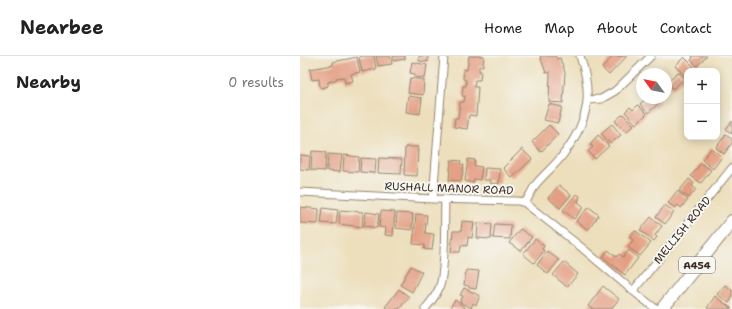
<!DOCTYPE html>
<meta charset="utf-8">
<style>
:root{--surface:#fff;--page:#f6f6f6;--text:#222;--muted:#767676;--line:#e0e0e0}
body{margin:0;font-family:"Shantell Sans",sans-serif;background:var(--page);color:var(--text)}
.controls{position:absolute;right:12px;top:12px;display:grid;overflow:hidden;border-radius:8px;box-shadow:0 2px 10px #0003}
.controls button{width:36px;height:36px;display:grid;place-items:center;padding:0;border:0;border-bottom:1px solid var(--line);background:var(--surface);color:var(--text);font:20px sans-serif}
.compass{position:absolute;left:336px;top:12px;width:36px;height:36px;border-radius:50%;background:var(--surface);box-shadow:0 2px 10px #0003;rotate:303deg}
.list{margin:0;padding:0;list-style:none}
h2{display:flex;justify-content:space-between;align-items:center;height:52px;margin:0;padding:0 16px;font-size:17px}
h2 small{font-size:13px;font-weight:400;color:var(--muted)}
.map{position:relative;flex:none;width:432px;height:253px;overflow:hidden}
header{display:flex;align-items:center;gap:24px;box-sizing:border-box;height:56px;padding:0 20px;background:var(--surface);border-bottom:1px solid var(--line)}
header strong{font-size:19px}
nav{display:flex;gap:22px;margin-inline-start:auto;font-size:14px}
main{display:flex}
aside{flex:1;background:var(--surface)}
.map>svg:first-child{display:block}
.building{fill:#e49e82}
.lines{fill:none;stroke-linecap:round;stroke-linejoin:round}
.minor-casing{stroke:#94846d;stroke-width:9}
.primary-casing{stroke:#94846d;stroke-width:14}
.minor{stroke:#fff;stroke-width:7}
.primary{stroke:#fff;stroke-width:12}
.labels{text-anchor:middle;stroke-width:4;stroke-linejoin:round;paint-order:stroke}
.shield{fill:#f6f6f2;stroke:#73675e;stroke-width:1}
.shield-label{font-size:10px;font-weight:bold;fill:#3b2a1e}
.street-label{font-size:11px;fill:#3b2a1e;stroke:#f6f6f2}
</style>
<header>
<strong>Nearbee</strong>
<nav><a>Home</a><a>Map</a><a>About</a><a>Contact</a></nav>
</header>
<main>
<aside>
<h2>Nearby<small>0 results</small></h2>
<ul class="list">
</ul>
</aside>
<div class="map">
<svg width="432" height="253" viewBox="0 0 432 253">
<rect width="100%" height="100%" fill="#f6f6f2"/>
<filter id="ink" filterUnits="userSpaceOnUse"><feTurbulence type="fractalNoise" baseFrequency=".025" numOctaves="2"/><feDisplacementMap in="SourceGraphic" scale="8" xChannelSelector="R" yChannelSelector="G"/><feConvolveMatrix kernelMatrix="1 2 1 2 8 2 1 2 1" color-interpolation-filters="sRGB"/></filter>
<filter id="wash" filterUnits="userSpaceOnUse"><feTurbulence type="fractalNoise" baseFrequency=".012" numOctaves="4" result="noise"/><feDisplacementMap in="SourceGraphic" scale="16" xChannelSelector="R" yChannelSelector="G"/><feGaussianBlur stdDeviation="0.9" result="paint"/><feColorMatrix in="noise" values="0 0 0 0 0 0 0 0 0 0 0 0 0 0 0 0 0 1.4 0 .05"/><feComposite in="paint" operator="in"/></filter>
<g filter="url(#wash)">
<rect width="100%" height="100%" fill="#eddfbc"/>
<g id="blocks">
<path class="building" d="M 64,0 L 74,0 L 76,13 L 62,16 L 59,1 Z
M 76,0 L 90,0 L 92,8 L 78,10 Z
M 93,0 L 105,0 L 105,3 L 93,5 Z
M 119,0 L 128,0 L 128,6 L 119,5 Z
M 169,0 L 184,0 L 183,10 L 179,10 L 179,15 L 181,15 L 180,24 L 175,24 L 174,31 L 178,31 L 176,60 L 169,59 L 167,73 L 154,71 L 155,62 L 158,62 L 160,46 L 164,46 L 165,40 L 162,40 L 163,30 L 166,30 L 166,24 L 163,23 L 164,13 L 167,14 Z
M 240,0 L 255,0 L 257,3 L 260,2 L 265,16 L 263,47 L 249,46 L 250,16 L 246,17 Z
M 313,0 L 327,0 L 309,19 L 302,12 Z
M 392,0 L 407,0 L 397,10 L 391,4 L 393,2 Z
M 57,1 L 60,16 L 51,18 L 53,25 L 45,27 L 44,21 L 36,22 L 36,24 L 28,26 L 28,30 L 22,32 L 20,31 L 19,23 L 12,24 L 10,13 L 33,9 L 33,6 Z
M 384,1 L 394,11 L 390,15 L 387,15 L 387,22 L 375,10 Z
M 112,6 L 127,9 L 125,22 L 115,21 L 115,18 L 110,17 Z
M 378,16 L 385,22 L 373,33 L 367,26 Z
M 110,22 L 124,24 L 123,39 L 108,37 Z
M 108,40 L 122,42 L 120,58 L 106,56 Z
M 347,42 L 356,42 L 360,46 L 348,57 L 340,48 Z
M 249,48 L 262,51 L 258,67 L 244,64 Z
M 338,49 L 347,58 L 336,68 L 325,56 L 330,51 L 333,54 Z
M 323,58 L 334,69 L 326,76 L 315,65 Z
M 432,65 L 432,78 L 426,73 Z
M 312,68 L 321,79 L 310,88 L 301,77 Z
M 249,69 L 258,78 L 241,96 L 232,86 Z
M 426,78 L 432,83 L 432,87 L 424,98 L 416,92 Z
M 298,79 L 309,90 L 295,103 L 288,95 L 293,91 L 290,88 Z
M 105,91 L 118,91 L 117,120 L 104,119 Z
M 411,92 L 422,101 L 413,113 L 402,104 Z
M 222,93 L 232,103 L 212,122 L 203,112 Z
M 12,95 L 26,96 L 25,115 L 11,114 Z
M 28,98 L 42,99 L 40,116 L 27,115 Z
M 0,99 L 10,100 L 9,114 L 0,113 Z
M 44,99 L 59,101 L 58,116 L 43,115 Z
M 61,102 L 76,103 L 75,117 L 60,116 Z
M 79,102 L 102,103 L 101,118 L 78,117 Z
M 168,103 L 175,104 L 174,110 L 182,111 L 180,124 L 174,123 L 173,127 L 165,125 Z
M 151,104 L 161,105 L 160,108 L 164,109 L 161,125 L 149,124 Z
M 401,107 L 411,114 L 401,127 L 391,120 Z
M 185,112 L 200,113 L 199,128 L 190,127 L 191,124 L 184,124 Z
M 389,123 L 394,127 L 392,130 L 396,133 L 389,142 L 379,135 Z
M 259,129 L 271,139 L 260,152 L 248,142 Z
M 377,135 L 388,144 L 381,152 L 378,149 L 375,152 L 368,147 Z
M 276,138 L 280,140 L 278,146 L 284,151 L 274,163 L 263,154 Z
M 365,149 L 374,156 L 365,168 L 356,161 Z
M 0,151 L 19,153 L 18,168 L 0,167 Z
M 289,151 L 299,159 L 288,174 L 276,165 Z
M 23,152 L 38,154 L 36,168 L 21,167 Z
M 40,154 L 63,156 L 62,171 L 39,168 Z
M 81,155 L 95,156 L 93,180 L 85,179 L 86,172 L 79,171 Z
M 66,156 L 79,158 L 77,172 L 64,170 Z
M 97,157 L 113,158 L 112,174 L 96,172 Z
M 116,158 L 127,159 L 125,177 L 134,178 L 132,194 L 124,193 L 125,189 L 113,188 Z
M 351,161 L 362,170 L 355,179 L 357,181 L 354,185 L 340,174 Z
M 162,165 L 174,166 L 172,182 L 168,181 L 167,190 L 161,189 L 160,196 L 151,196 L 153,175 L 161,175 Z
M 178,167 L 192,168 L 191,183 L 177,182 Z
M 195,168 L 211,169 L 210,183 L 193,182 Z
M 220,173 L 232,181 L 221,195 L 209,187 Z
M 336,175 L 351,187 L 340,200 L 328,191 L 333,184 L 330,182 L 330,180 L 333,176 Z
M 235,183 L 244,190 L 242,193 L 244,195 L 234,207 L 223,198 Z
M 308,194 L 317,201 L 319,198 L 323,201 L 329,194 L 338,202 L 325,219 L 303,201 Z
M 247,195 L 259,204 L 248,218 L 237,209 Z
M 264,206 L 278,218 L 267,231 L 253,219 Z
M 111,210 L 122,216 L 112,236 L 100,229 Z
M 166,214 L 179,215 L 176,233 L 169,232 L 169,230 L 164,229 Z
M 425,229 L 432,234 L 432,242 L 429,247 L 417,238 Z
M 303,230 L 319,243 L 311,253 L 292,253 L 288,250 Z
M 164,232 L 180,240 L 176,249 L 173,247 L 171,252 L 160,246 L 163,240 L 160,239 Z
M 99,233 L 109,241 L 99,253 L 88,253 L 85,251 Z
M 415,240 L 431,252 L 431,253 L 409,253 L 407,252 Z
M 155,244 L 165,251 L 164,253 L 149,253 Z"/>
</g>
</g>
<g filter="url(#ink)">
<use href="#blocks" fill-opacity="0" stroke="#94846d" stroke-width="1"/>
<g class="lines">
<g class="minor-casing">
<path id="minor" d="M 288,44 L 301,43 L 315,35 L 351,0
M 0,136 L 133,143 L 218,145 L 225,147 L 281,191 L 333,235 L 356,253
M 133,143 L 144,0
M 225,147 C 229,141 232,134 236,128 C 245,117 257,108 265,96 C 289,64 293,38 280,0
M 333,235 L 432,112
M 125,253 C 132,245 139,236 141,226 C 146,201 144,169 145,143"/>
</g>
<g class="primary-casing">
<path id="primary" d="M 362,253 L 432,165"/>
</g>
<use href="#minor" class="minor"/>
<use href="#primary" class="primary"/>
</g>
</g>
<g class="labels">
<rect class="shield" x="379" y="201" width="36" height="16" rx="3"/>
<g class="shield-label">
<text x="397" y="213">A454</text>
</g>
<g class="street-label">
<text transform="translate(149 132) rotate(2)" y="4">RUSHALL MANOR ROAD</text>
<text transform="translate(382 174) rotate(-51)" y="4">MELLISH ROAD</text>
</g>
</g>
</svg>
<div class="controls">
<button>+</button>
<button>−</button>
</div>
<svg class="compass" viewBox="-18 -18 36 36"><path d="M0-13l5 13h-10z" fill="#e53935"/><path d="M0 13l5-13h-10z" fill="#767676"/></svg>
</div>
</main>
